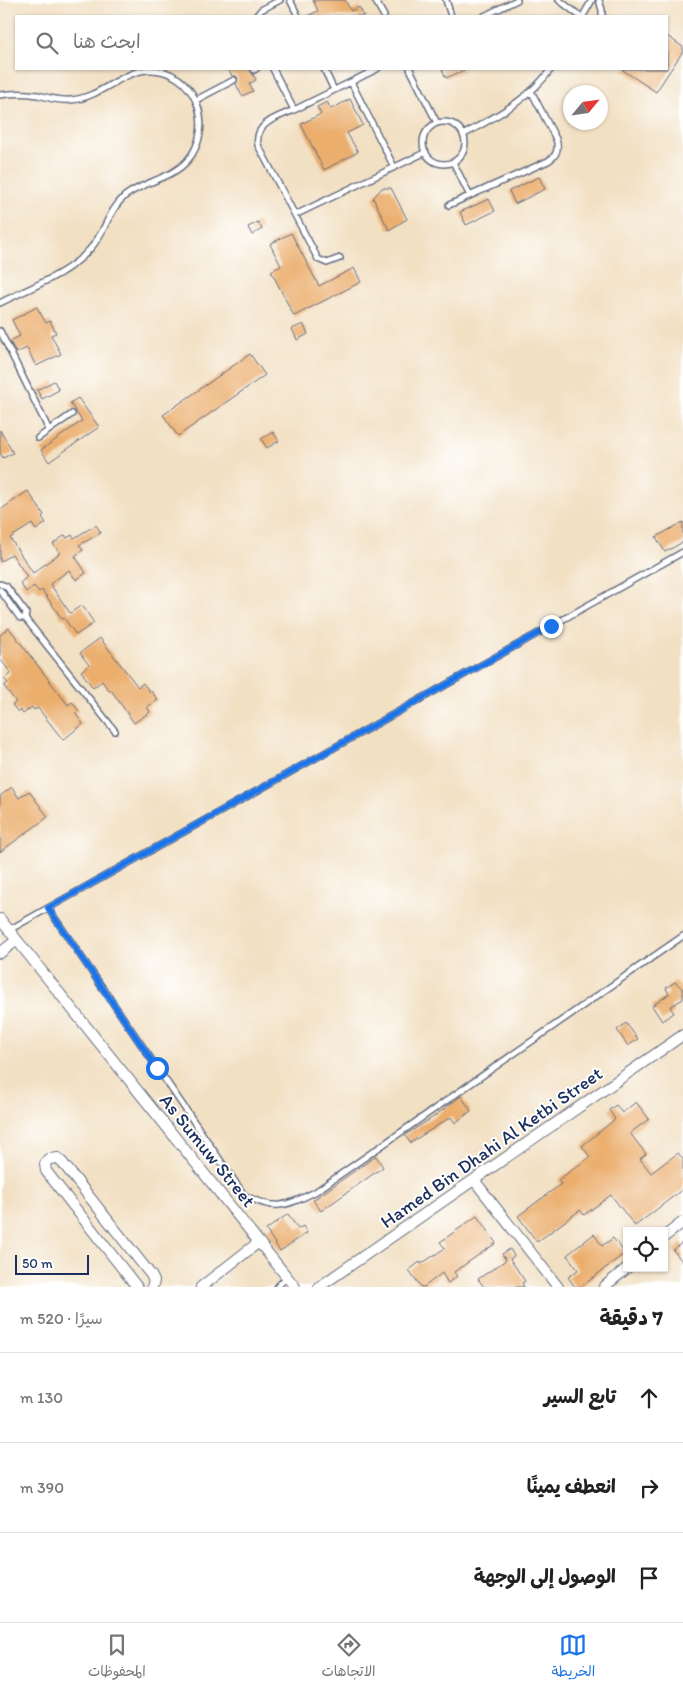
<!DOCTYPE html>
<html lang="ar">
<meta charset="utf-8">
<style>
:root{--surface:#fff;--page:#f2f2f2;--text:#222;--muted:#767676;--line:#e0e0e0;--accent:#1a73e8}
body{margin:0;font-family:Itim,"Playpen Sans Arabic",sans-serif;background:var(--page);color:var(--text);direction:rtl}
.controls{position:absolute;right:15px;bottom:15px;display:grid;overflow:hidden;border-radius:0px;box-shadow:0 1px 4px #0004}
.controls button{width:45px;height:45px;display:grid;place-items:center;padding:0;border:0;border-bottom:1px solid var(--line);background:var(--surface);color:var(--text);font:25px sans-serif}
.compass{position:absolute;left:563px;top:85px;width:45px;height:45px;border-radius:50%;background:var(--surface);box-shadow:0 1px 4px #0004;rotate:61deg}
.scale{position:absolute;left:15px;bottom:12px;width:74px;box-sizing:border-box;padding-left:5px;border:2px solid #1b2f5e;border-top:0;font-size:14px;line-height:18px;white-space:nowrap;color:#1b2f5e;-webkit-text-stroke:4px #fff;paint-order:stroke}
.stop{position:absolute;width:15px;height:15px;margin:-11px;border:4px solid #1a73e8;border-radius:50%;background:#fff}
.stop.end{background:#1a73e8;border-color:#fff;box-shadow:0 1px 5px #0008}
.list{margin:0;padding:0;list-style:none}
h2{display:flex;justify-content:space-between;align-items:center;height:65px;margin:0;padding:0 20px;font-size:21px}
h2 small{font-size:16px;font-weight:400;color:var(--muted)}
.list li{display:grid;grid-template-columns:32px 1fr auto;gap:15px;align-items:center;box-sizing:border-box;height:90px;padding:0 20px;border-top:1px solid var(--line)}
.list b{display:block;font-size:19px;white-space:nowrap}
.list em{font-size:16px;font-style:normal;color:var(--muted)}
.icon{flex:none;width:28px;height:28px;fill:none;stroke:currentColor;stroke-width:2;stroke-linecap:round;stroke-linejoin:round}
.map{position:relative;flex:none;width:683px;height:1287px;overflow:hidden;direction:ltr}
.search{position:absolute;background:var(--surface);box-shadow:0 1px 4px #0004;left:15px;right:15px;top:15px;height:55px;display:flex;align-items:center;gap:12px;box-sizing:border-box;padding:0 18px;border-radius:0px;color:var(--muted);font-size:19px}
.sheet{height:335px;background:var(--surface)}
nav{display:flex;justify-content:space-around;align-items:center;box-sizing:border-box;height:70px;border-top:1px solid var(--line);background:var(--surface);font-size:14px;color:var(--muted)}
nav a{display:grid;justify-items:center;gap:2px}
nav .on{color:var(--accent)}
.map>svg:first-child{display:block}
.building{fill:#ebae6d}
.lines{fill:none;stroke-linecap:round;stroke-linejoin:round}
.lane-casing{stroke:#666d81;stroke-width:8}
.street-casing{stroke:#666d81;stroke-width:12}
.lane{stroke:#fff;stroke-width:5}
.street{stroke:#fff;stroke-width:10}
.route{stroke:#1a73e8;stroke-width:6}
.labels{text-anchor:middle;stroke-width:4;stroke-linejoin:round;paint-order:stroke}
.street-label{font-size:19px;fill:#1b2f5e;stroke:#fff}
</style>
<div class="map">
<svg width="683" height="1287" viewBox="0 0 683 1287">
<rect width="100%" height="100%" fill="#fff"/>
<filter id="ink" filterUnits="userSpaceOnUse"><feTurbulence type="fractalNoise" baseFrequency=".02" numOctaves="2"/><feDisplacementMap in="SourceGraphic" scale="10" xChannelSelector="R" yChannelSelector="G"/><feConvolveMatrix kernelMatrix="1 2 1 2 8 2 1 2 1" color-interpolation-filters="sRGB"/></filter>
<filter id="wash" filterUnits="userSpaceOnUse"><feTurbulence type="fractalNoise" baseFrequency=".0096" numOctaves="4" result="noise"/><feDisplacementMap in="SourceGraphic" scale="20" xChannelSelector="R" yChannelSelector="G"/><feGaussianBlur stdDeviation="1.12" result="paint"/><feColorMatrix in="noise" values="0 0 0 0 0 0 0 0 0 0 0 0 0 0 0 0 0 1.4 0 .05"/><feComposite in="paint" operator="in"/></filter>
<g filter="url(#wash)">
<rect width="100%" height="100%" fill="#f2e0c3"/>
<g id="blocks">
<path class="building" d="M 313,0 L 345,0 L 351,11 L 359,7 L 364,16 L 307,16 L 318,11 Z
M 667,36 L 683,47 L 683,51 L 656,92 L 621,69 L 667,69 Z
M 228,69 L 250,69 L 256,80 L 249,84 L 253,91 L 242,96 L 236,84 L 238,78 L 236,76 L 232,76 Z
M 442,69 L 467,69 L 446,78 Z
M 350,99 L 363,125 L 347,133 L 358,152 L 324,170 L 301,124 L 321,114 L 317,107 L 327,102 L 331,109 Z
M 539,177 L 545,189 L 515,204 L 509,191 Z
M 382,188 L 391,188 L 407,219 L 389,230 L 373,198 Z
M 489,199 L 495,211 L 466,225 L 460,212 Z
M 258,222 L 262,229 L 252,235 L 248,227 Z
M 291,233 L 319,286 L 354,268 L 361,282 L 294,316 L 271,271 L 281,266 L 270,244 Z
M 37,307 L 46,323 L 50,321 L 56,333 L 51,335 L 61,354 L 36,366 L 27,348 L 16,353 L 10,341 L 20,336 L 12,320 Z
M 303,324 L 308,334 L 297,340 L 292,329 Z
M 250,354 L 265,375 L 178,436 L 163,415 Z
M 54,381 L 59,390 L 42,399 L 37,390 Z
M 78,398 L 99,427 L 49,462 L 41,450 L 82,421 L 70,403 Z
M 0,430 L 13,453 L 3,458 L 0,453 Z
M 273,432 L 279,441 L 267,448 L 261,439 Z
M 28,491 L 44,515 L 42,517 L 46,523 L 36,530 L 32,524 L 10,538 L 33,573 L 60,553 L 53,544 L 65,535 L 67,538 L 72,535 L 74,538 L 96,525 L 101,533 L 79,545 L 83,550 L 75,556 L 86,573 L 76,580 L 69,570 L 50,584 L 70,613 L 82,605 L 94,623 L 76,635 L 64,618 L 62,619 L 42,590 L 39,592 L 34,586 L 26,592 L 20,583 L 27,577 L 12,554 L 0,562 L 0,510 Z
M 683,522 L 683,542 L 665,552 L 656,537 Z
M 9,628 L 68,705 L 72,702 L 79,711 L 75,713 L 83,724 L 63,740 L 38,708 L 34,710 L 32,707 L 23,714 L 20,710 L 18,712 L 12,705 L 16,702 L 4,686 L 8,683 L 4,679 L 11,673 L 0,659 L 0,635 Z
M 100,638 L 138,687 L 143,683 L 150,692 L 151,691 L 158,700 L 147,707 L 150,712 L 134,723 L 111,690 L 109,691 L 102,681 L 93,688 L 81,671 L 89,665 L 80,653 Z
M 12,787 L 19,798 L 29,791 L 48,817 L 0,852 L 0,796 Z
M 675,982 L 683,989 L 683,999 L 670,1007 L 674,1013 L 662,1021 L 652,1006 L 669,994 L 666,988 Z
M 626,1023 L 638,1039 L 628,1046 L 617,1030 Z
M 461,1096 L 471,1111 L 455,1123 L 451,1117 L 410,1143 L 405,1135 L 432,1118 Z
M 636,1102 L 649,1119 L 630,1133 L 646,1154 L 640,1159 L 651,1173 L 678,1153 L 683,1159 L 683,1189 L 635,1226 L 611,1195 L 584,1215 L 580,1210 L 537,1242 L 518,1216 L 561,1184 L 558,1180 L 590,1157 L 582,1146 L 615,1119 L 609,1110 L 616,1105 L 622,1113 Z
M 376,1156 L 383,1167 L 321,1211 L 313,1200 Z
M 288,1214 L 298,1229 L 303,1226 L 307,1233 L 280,1251 L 266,1230 Z
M 477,1216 L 496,1243 L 454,1272 L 457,1276 L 448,1283 L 442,1273 L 424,1287 L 421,1287 L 409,1270 L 420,1262 L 421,1264 L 445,1248 L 440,1242 Z
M 594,1234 L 602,1246 L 613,1238 L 625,1253 L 581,1287 L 575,1287 L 568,1277 L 578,1270 L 567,1255 Z
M 683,1242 L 683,1262 L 673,1250 Z
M 510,1249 L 514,1256 L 510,1259 L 525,1281 L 522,1283 L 524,1287 L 484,1287 L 478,1279 L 506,1260 L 502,1254 Z"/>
</g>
</g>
<g filter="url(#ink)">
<use href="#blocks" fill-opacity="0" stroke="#666d81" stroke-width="1"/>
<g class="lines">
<g class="lane-casing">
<path id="lane" d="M 290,0 L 298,16
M 375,0 L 384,16
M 446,0 L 451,16
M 559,0 L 580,16
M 599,0 L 602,10 L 602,16
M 256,16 L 261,10 L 280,0
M 484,16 L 517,0
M 583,16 L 592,0
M 273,69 L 294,110 L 377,69
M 324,69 L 334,90
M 410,69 L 437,123
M 254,70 L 256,69
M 351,82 L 394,167
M 0,95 C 12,93 25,93 38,95 C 49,98 59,101 71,100 C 100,98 120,72 148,70 C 195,68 217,127 187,161 C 171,179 144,181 125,196 C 108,211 105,233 90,249 C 69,274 29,288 0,303
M 196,100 L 234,80
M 294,110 C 278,117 254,123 258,145 L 318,259 L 327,263 L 340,258
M423 143a21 21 0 1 1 42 0a21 21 0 1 1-42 0Z
M 463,135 C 496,116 529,100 551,69
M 453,162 L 470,196
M 449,205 L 548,161 C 557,156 559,148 556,139 L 531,91
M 295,215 L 426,152
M 0,331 L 49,430
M 38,438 L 72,414
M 0,584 L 6,586 L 26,613 L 25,618
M 0,590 L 20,618 L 25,618 L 115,731
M 48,908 L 244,1195 C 275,1211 284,1207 315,1192 L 683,936
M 9,930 L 683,552
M 277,1287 L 287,1277"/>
</g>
<g class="street-casing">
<path id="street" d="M 0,919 L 295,1287
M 0,953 L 17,940
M 474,1180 L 558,1287
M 664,1237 L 683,1222
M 137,1287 L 46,1171 L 45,1164 L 49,1159 L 58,1158 L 62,1162 L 151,1275 L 154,1281 L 152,1287
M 201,1287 L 259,1242
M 319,1287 L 683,1035
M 604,1287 L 627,1268"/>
</g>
<use href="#lane" class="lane"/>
<use href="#street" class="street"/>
</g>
</g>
<g class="lines" filter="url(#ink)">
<path class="route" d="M 157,1068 L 48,908 L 551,626"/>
</g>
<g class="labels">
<g class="street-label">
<text transform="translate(491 1147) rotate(-35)" y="7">Hamed Bin Dhahi Al Ketbi Street</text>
<text transform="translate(208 1150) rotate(51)" y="7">As Sumuw Street</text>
</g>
</g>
</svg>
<div class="controls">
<button><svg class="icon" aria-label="locate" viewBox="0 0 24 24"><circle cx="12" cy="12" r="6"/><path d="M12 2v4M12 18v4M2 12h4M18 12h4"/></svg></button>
</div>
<svg class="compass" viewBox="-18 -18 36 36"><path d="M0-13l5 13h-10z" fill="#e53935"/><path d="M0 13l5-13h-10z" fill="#767676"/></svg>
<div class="scale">50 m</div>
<div class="stop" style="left:157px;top:1068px"></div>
<div class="stop end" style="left:551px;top:626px"></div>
<div class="search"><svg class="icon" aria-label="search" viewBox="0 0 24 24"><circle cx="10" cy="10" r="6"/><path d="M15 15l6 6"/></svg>ابحث هنا</div>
</div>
<section class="sheet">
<h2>7 دقيقة<small>سيرًا · 520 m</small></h2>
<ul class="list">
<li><svg class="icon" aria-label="ahead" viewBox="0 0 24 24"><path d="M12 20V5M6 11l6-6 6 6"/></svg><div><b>تابع السير</b></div><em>130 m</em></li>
<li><svg class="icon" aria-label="right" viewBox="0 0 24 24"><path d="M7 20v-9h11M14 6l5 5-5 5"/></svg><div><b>انعطف يمينًا</b></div><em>390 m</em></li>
<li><svg class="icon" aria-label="arrive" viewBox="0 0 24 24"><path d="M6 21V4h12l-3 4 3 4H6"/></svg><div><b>الوصول إلى الوجهة</b></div></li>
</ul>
</section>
<nav>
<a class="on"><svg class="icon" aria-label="map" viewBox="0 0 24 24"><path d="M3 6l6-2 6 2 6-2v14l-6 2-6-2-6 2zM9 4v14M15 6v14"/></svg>الخريطة</a>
<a><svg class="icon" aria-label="directions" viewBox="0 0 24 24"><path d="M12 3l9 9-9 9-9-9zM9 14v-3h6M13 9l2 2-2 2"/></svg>الاتجاهات</a>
<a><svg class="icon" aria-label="saved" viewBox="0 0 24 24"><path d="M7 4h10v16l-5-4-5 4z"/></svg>المحفوظات</a>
</nav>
